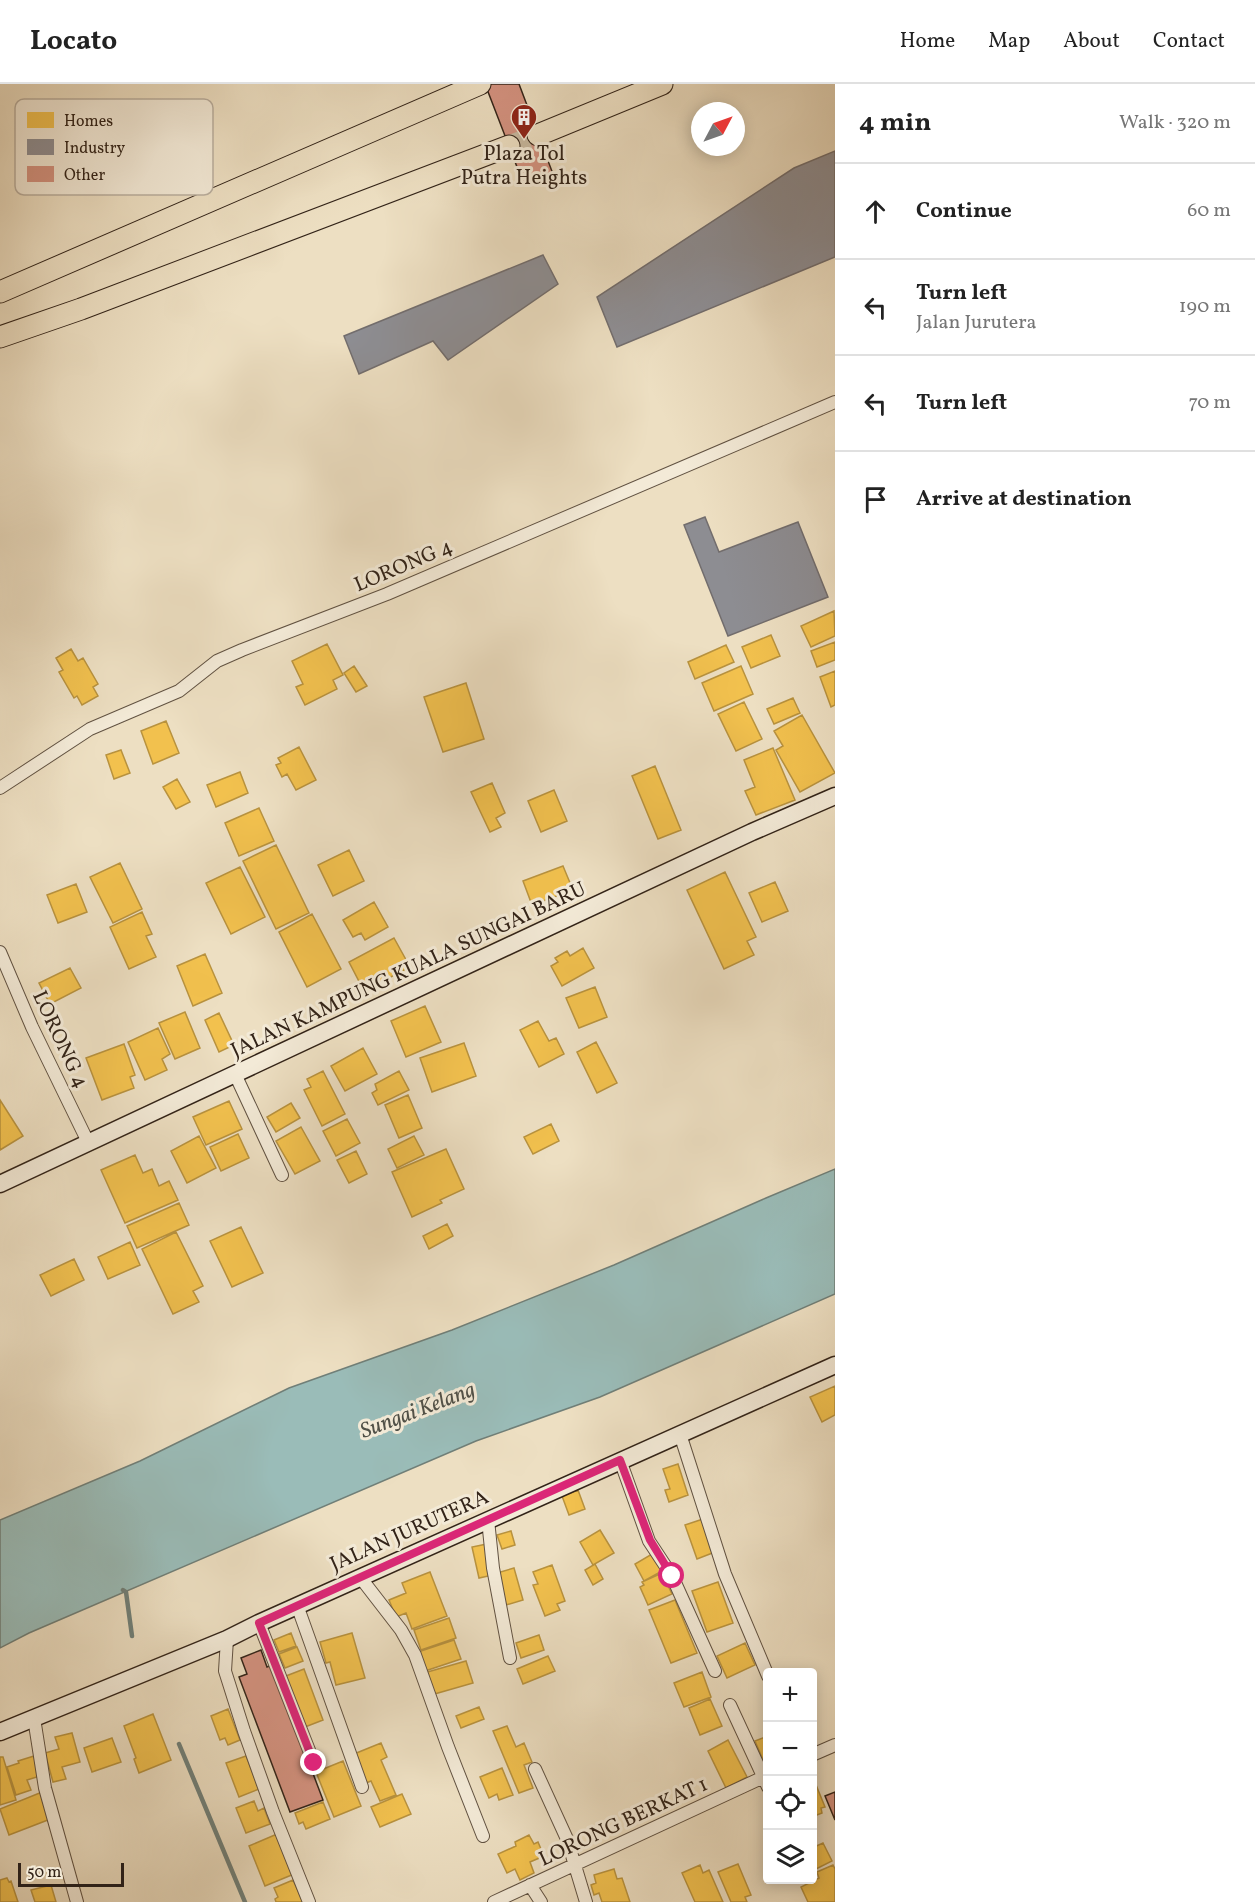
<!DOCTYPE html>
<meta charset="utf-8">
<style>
:root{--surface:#fff;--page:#f6f6f6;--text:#222;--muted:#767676;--line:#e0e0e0}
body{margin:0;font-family:Vollkorn,serif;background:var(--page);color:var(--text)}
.controls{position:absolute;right:18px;bottom:18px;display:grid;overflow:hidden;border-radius:6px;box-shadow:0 3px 15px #0003}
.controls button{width:54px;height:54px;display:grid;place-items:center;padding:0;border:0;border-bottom:2px solid var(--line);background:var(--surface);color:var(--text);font:30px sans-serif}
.compass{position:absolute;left:691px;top:18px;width:54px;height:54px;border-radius:50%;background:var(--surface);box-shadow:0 3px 15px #0003;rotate:49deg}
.scale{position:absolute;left:18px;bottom:15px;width:106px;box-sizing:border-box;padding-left:6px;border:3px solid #322318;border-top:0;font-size:16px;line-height:21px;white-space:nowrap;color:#322318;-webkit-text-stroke:4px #f3ead7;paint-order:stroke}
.stop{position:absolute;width:18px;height:18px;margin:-14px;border:4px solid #db2777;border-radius:50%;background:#fff}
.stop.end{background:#db2777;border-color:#fff;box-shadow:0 2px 6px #0008}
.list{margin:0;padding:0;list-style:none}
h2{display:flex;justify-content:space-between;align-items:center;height:78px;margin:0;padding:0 24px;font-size:26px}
h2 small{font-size:20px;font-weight:400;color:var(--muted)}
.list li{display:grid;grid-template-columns:39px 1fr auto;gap:18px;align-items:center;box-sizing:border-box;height:96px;padding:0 24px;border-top:2px solid var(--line)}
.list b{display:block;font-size:22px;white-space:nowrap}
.list p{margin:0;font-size:20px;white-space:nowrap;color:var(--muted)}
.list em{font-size:20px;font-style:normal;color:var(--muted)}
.icon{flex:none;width:33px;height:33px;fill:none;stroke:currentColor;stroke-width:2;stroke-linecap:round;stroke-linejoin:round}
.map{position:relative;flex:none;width:835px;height:1818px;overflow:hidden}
header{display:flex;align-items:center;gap:36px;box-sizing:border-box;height:84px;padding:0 30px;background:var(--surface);border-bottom:2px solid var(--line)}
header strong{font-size:28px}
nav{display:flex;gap:33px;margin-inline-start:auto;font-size:21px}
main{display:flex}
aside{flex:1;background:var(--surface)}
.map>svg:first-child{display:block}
.water{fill:#9abcb8;stroke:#707f78;stroke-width:1.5}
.homes{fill:#f2c14e;stroke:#b8923e;stroke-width:1.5}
.industry{fill:#8d8d92;stroke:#726d6d;stroke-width:1.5}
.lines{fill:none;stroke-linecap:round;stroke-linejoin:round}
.stream{stroke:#707f78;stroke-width:4.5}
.building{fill:#d49280;stroke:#322318;stroke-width:1.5}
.highway-tunnel{stroke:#c8b9a0;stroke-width:21;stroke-dasharray:21 10;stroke-linecap:butt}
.street-casing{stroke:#615242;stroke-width:14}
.secondary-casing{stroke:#322318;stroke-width:19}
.highway-casing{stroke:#322318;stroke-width:23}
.street{stroke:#f3ead7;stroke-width:12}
.secondary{stroke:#f3ead7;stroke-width:16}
.highway{stroke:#eddfc2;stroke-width:21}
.route{stroke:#db2777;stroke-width:8}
.labels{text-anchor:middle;stroke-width:6;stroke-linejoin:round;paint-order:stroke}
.poi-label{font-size:21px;fill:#322318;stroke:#f3ead7}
.street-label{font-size:21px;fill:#322318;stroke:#f3ead7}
.water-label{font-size:22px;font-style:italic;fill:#515148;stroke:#f3ead7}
.key{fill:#f3ead7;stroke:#b9ae9e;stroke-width:1.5}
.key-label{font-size:16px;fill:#322318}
</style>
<header>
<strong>Locato</strong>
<nav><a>Home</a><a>Map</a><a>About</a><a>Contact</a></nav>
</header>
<main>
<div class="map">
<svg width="835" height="1818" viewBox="0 0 835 1818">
<rect width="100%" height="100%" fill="#eddfc2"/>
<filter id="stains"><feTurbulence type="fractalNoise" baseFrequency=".00333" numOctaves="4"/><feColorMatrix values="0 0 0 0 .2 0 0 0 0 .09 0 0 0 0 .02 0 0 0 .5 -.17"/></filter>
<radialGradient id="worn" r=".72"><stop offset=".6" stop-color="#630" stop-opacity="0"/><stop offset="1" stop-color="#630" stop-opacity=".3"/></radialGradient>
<path class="water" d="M 835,1085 L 835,1210 L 600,1313 L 476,1357 L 29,1549 L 0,1564 L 0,1436 L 140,1377 L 289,1304 L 452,1246 L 614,1181 L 766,1114 Z"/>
<path class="homes" d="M 834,527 L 835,552 L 811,563 L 801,542 Z
M 771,551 L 780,572 L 751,584 L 742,563 Z
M 835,558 L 835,576 L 817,583 L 811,567 Z
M 327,560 L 343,591 L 333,596 L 337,605 L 305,621 L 296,603 L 303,600 L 292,577 Z
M 726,561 L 734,578 L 695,595 L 688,578 Z
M 71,565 L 78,577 L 83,574 L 98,600 L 93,603 L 98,612 L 82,621 L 77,612 L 74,614 L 59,588 L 63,586 L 56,574 Z
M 354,582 L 367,602 L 356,608 L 344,589 Z
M 741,582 L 753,610 L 714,627 L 702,599 Z
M 835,587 L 835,621 L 831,623 L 820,593 Z
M 466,599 L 484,655 L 443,668 L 424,613 Z
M 793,614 L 800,629 L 774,640 L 767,625 Z
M 744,618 L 762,655 L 736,667 L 718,630 Z
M 802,631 L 835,689 L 800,708 L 776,666 L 783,662 L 774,647 Z
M 166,637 L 179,669 L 153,680 L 141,647 Z
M 299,663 L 316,696 L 296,706 L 287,690 L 282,693 L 276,681 L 281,679 L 278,674 Z
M 773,664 L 795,716 L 756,731 L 745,707 L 755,703 L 744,676 Z
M 121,666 L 130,689 L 114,695 L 106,671 Z
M 655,682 L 681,746 L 658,755 L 632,692 Z
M 240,688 L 248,709 L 216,723 L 207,701 Z
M 177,695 L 190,718 L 176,725 L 163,703 Z
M 492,699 L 505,729 L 496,734 L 501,743 L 490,748 L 471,708 Z
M 554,706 L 567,737 L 541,748 L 528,717 Z
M 259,724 L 274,757 L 239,772 L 225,739 Z
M 276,761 L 309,829 L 276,845 L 243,777 Z
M 349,766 L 364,797 L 333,812 L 318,781 Z
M 120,779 L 142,825 L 113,839 L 90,793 Z
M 563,782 L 573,806 L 532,821 L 523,797 Z
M 240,783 L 265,833 L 231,850 L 206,799 Z
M 725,788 L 756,853 L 747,857 L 754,871 L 724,885 L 687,806 Z
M 775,798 L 788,827 L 762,838 L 749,809 Z
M 76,800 L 87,828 L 58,839 L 47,811 Z
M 374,818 L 388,843 L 365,856 L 361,849 L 353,853 L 343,836 Z
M 142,828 L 152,850 L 146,852 L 156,873 L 129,885 L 110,843 Z
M 312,830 L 341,885 L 307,903 L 279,848 Z
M 394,854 L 410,883 L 364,907 L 349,878 Z
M 583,864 L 594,884 L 562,902 L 551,882 L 558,878 L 555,874 L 567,867 L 570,872 Z
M 205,870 L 222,909 L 193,922 L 177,882 Z
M 70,884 L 81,904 L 50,920 L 39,899 Z
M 595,903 L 607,933 L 579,944 L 566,914 Z
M 425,922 L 441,958 L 406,973 L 391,937 Z
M 185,928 L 200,964 L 175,975 L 159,939 Z
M 219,929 L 234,961 L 219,968 L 205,936 Z
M 538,937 L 549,957 L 556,954 L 564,970 L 539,983 L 520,946 Z
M 158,944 L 170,970 L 162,975 L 167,986 L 145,996 L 128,958 Z
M 596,958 L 617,999 L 597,1009 L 577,968 Z
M 464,959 L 476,992 L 432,1008 L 420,974 Z
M 124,960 L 135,991 L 130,993 L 134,1004 L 102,1016 L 86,974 Z
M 363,964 L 377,990 L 345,1007 L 331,982 Z
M 323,987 L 345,1030 L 322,1042 L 304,1006 L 311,1003 L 307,995 Z
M 399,987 L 409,1006 L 378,1021 L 372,1009 L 377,1006 L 375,1000 Z
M 408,1011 L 422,1044 L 399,1054 L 385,1021 Z
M 0,1016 L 23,1052 L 0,1066 Z
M 229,1017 L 242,1045 L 206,1061 L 193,1033 Z
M 291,1019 L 300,1034 L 276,1048 L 267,1033 Z
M 347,1035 L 360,1059 L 336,1072 L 323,1047 Z
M 551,1040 L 559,1057 L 533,1070 L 524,1053 Z
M 301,1043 L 320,1077 L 295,1090 L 276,1057 Z
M 238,1050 L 249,1074 L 221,1087 L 210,1063 Z
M 199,1052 L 216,1084 L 187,1099 L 171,1067 Z
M 414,1052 L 424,1071 L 397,1084 L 388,1065 Z
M 446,1065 L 464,1105 L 440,1116 L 442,1119 L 412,1133 L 392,1088 Z
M 356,1067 L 367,1090 L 349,1099 L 337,1076 Z
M 135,1071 L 143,1089 L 152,1085 L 159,1102 L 169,1097 L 178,1116 L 125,1139 L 101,1086 Z
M 179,1119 L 189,1141 L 137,1164 L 127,1142 Z
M 447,1140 L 453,1152 L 429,1165 L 423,1152 Z
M 241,1143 L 263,1189 L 232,1203 L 210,1157 Z
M 176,1148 L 203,1202 L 193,1207 L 199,1218 L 173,1230 L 142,1165 Z
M 130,1158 L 140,1181 L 108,1195 L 98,1173 Z
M 74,1175 L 84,1196 L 51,1212 L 40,1191 Z
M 835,1302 L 835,1331 L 822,1338 L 810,1313 Z
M 678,1380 L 688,1411 L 669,1418 L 665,1406 L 670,1405 L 663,1385 Z
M 578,1406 L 585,1425 L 569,1431 L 562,1412 Z
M 703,1435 L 715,1468 L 697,1475 L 685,1441 Z
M 600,1446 L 614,1469 L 593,1481 L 580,1458 Z
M 511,1447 L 515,1461 L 502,1465 L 497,1451 Z
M 487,1460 L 493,1491 L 479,1494 L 472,1463 Z
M 652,1470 L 662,1487 L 644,1497 L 635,1480 Z
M 595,1480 L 603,1495 L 593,1501 L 585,1486 Z
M 552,1481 L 565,1517 L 557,1520 L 560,1526 L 545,1532 L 533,1501 L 538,1500 L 533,1488 Z
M 514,1484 L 523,1516 L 506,1521 L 497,1489 Z
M 430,1488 L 447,1532 L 412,1545 L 406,1529 L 396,1533 L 389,1516 L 406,1509 L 402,1499 Z
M 662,1489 L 672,1510 L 648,1521 L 640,1503 L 644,1501 L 642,1498 Z
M 718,1498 L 733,1539 L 707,1548 L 692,1507 Z
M 675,1516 L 697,1569 L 671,1579 L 649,1526 Z
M 449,1534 L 456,1554 L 421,1566 L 414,1546 Z
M 291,1549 L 296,1562 L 279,1568 L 274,1556 Z
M 352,1549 L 365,1594 L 336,1601 L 330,1578 L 326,1579 L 320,1558 Z
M 539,1551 L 544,1566 L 521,1574 L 516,1559 Z
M 454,1556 L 461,1575 L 425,1587 L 418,1568 Z
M 745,1559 L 755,1581 L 727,1594 L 717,1572 Z
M 297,1563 L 303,1577 L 285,1584 L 279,1570 Z
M 548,1572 L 555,1587 L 523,1600 L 517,1585 Z
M 466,1577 L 473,1599 L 431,1611 L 424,1589 Z
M 304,1585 L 323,1636 L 305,1643 L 286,1592 Z
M 702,1588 L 711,1613 L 684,1623 L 674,1599 Z
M 710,1615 L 722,1642 L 700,1651 L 689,1624 Z
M 479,1623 L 484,1635 L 461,1644 L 456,1632 Z
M 228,1625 L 240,1656 L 228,1661 L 225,1654 L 220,1656 L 211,1632 Z
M 153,1630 L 171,1676 L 139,1689 L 134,1675 L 136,1674 L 124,1642 Z
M 507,1642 L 516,1663 L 524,1659 L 532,1678 L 524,1681 L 533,1704 L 519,1709 L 493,1647 Z
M 72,1649 L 80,1678 L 62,1683 L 66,1695 L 53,1698 L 45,1669 L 59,1665 L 55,1653 Z
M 768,1652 L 768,1674 L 763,1676 L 755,1657 Z
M 112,1654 L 121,1678 L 92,1688 L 84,1664 Z
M 728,1656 L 747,1693 L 726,1704 L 708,1667 Z
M 381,1659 L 387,1673 L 381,1676 L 396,1711 L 380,1717 L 371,1697 L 366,1699 L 354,1670 Z
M 34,1672 L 40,1692 L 27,1696 L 31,1706 L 16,1711 L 7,1683 L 19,1679 L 18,1677 Z
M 246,1672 L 259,1705 L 239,1713 L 226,1679 Z
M 0,1673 L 3,1673 L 16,1716 L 0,1721 Z
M 343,1677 L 361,1722 L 334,1733 L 316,1688 Z
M 502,1684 L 513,1711 L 499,1716 L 497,1710 L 489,1714 L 480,1693 Z
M 812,1696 L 814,1696 L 825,1723 L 821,1724 L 822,1729 L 812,1733 Z
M 42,1708 L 53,1734 L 9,1751 L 0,1725 Z
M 402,1710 L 411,1730 L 380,1743 L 371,1723 Z
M 254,1717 L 258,1727 L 264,1724 L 270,1740 L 246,1749 L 236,1724 Z
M 323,1718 L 330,1735 L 306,1745 L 303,1738 L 299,1740 L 295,1729 Z
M 277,1750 L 294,1790 L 265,1802 L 249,1762 Z
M 529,1751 L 534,1760 L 538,1758 L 544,1772 L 530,1778 L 534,1789 L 520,1796 L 515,1785 L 507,1789 L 498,1770 L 516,1762 L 515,1758 Z
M 823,1759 L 832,1777 L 812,1787 L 812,1764 Z
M 738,1780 L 751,1811 L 745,1813 L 747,1818 L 731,1818 L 718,1788 Z
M 700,1781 L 703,1789 L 709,1786 L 723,1818 L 695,1818 L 682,1789 Z
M 833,1781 L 835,1785 L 835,1818 L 808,1818 L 801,1803 L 819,1794 L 817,1788 Z
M 614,1785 L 617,1795 L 622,1794 L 630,1818 L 602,1818 L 599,1809 L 594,1811 L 591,1801 L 596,1799 L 594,1791 Z
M 7,1794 L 9,1798 L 11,1797 L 18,1818 L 0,1818 L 0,1796 Z
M 293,1796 L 303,1818 L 276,1818 L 275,1815 L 278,1813 L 274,1804 Z
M 51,1801 L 56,1818 L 35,1818 L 31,1806 Z"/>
<path class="industry" d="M 835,67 L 835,173 L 617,263 L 597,213 L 794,84 Z
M 543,171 L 558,200 L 448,276 L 433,257 L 359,290 L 344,252 Z
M 705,433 L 719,468 L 798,438 L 828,513 L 728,552 L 684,441 Z"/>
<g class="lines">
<path class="stream" d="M 123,1506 L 126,1508 L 132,1552
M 179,1660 L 245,1818"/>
</g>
<path class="building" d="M 485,0 L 519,0 L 553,90 L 524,101 Z
M 261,1566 L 267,1583 L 272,1581 L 323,1716 L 290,1728 L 239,1593 L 247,1590 L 241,1574 Z
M 835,1708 L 835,1736 L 825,1712 Z"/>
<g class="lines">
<path class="highway-tunnel" d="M 509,62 L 538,51"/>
<g class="street-casing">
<path id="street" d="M 0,704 L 90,645 L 179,607 L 217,577 L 242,566 L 387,510 L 835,318
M 0,868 L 32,943 L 88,1058
M 235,990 L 282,1091
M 680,1350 L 725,1490 L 768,1592
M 620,1376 L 649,1457 L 672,1492 L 715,1587
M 488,1436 L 493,1484 L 510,1574
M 360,1493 L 401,1546 L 415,1571 L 448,1663 L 483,1752
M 297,1521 L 362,1703
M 259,1539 L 314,1679
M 227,1555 L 225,1587 L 244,1647 L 273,1728 L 309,1818
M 730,1621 L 768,1703
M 34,1634 L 45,1704 L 77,1818
M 812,1671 L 835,1661
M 535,1685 L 567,1755 L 586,1818
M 530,1801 L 541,1818
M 494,1818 L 768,1691"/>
</g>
<g class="secondary-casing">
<path id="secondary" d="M 0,1100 L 752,748 L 835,712
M 0,1648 L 227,1555 L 259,1539 L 835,1281"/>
</g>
<g class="highway-casing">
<path id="highway" d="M 538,51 L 662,0
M 0,208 L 480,0
M 0,253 L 81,225 L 509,62"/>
</g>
<use href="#street" class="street"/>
<use href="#secondary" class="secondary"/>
<use href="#highway" class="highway"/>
</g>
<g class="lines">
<path class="route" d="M 314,1679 L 259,1539 L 620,1376 L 650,1456 L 672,1492"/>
</g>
<defs>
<g id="building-pin" transform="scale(1.35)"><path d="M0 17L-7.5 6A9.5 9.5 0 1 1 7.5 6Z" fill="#8f2418" stroke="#f3ead7"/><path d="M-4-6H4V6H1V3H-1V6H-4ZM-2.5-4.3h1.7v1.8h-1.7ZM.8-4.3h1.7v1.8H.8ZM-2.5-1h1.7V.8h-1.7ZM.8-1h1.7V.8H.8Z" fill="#fff"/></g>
</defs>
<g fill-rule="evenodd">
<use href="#building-pin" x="524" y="33"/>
</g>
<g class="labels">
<g class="poi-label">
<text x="524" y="76">Plaza Tol<tspan x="524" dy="24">Putra Heights</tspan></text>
</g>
<g class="street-label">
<text transform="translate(403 481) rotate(-23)" y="7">LORONG 4</text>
<text transform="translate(408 885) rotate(-25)" y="7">JALAN KAMPUNG KUALA SUNGAI BARU</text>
<text transform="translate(61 955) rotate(65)" y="7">LORONG 4</text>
<text transform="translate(409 1446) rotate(-24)" y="7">JALAN JURUTERA</text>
<text transform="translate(623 1737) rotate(-25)" y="7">LORONG BERKAT 1</text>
</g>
<g class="water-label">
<text transform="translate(417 1325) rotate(-21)" y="8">Sungai Kelang</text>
</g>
</g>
<rect x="15" y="15" width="198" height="96" rx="9" class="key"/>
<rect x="27" y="28" width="27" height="16" fill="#f2c14e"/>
<rect x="27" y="55" width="27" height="16" fill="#8d8d92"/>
<rect x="27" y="82" width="27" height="16" fill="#d49280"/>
<g class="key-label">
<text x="64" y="42">Homes</text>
<text x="64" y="69">Industry</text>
<text x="64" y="96">Other</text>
</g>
<rect width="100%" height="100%" filter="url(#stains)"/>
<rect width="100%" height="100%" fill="url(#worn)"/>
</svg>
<div class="controls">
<button>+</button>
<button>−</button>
<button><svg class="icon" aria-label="locate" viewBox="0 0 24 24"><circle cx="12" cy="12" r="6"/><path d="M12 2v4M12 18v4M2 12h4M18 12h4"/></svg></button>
<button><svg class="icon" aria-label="layers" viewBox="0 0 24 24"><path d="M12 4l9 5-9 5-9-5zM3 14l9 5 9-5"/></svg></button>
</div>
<svg class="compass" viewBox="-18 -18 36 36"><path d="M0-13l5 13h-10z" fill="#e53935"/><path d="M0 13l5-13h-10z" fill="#767676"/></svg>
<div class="scale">50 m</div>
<div class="stop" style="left:672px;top:1492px"></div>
<div class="stop end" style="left:314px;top:1679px"></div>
</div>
<aside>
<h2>4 min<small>Walk · 320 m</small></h2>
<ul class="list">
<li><svg class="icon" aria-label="ahead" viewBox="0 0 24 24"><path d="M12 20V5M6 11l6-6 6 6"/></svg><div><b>Continue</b></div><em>60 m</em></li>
<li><svg class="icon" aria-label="left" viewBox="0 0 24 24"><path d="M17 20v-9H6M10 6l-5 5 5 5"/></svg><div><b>Turn left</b><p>Jalan Jurutera</p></div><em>190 m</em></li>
<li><svg class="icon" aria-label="left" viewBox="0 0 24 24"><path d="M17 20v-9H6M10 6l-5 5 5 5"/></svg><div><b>Turn left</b></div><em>70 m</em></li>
<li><svg class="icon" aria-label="arrive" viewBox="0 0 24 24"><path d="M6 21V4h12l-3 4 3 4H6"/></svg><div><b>Arrive at destination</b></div></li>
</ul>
</aside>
</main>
